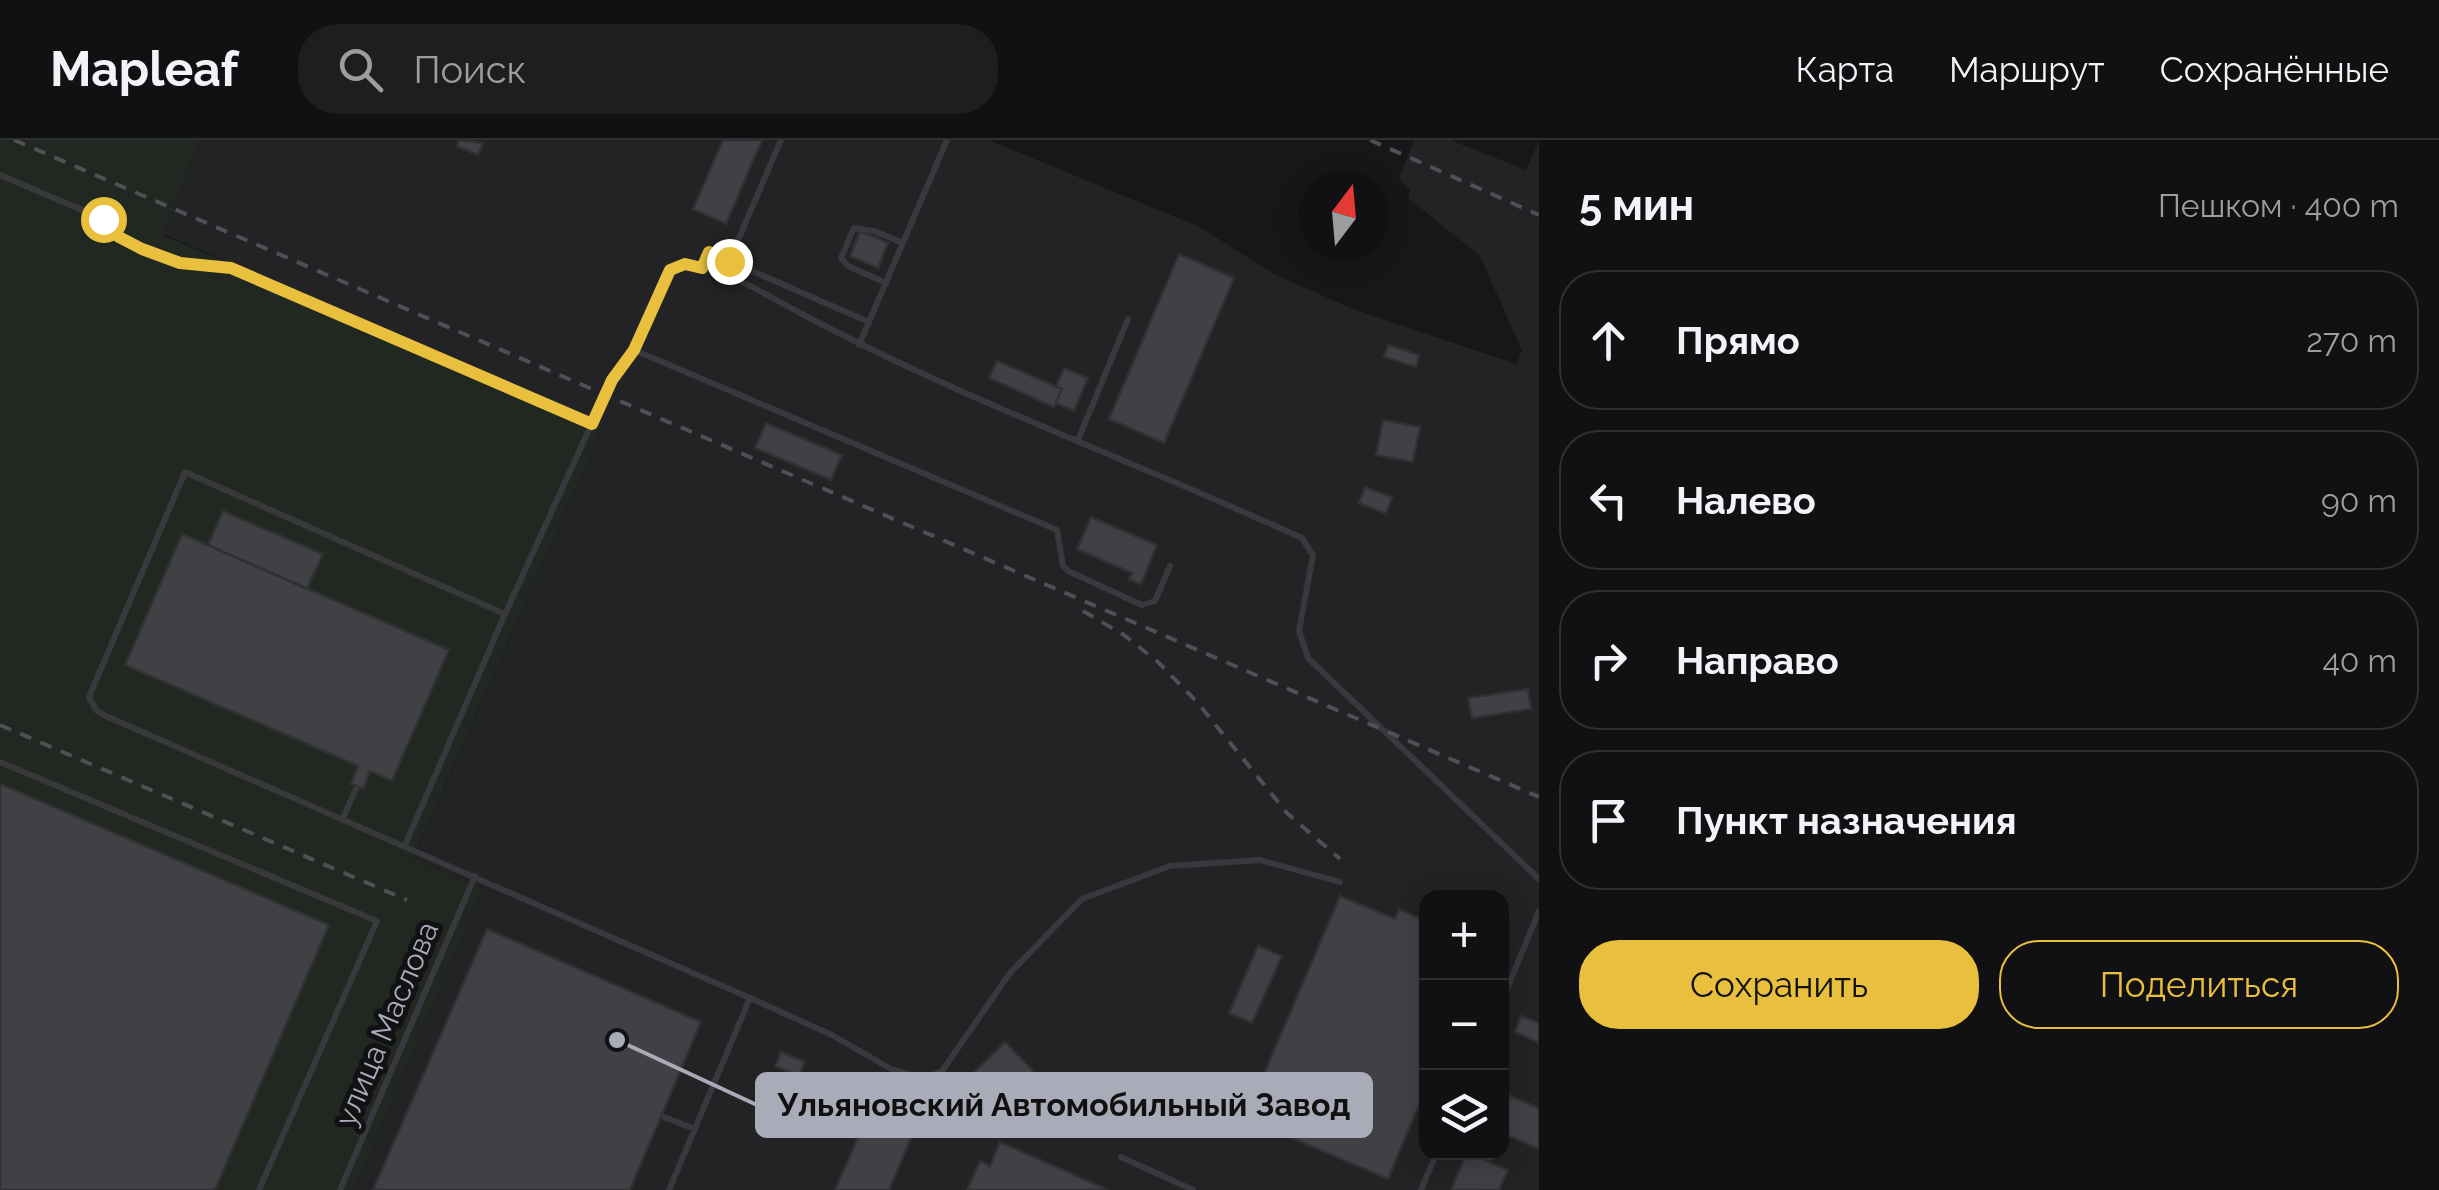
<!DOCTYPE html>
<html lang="ru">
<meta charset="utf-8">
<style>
:root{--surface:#111012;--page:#1e1e20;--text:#f1f3f6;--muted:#9c9d9f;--line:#303032;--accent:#e9c03e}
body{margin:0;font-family:Raleway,sans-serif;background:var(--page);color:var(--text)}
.controls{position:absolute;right:30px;bottom:30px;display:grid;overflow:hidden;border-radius:20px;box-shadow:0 5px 25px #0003}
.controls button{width:90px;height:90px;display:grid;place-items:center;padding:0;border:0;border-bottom:2px solid var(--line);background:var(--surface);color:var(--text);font:50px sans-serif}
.compass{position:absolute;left:1299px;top:30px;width:90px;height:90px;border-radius:50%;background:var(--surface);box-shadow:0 5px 25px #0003;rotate:16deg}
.stop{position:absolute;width:30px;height:30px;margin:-22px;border:8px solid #e9c03e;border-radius:50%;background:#fff}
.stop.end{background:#e9c03e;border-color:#fff;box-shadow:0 2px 10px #0008}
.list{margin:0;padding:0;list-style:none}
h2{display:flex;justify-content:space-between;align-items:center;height:130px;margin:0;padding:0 40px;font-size:42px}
h2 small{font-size:32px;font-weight:400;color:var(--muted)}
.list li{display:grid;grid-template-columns:65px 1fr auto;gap:30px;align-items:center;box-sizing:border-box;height:140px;margin:0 20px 20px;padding:0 20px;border:2px solid var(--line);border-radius:40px}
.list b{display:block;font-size:38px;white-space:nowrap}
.list em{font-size:32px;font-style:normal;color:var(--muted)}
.actions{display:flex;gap:20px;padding:30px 40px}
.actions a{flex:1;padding:22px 0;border:2px solid var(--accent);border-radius:40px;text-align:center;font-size:35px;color:var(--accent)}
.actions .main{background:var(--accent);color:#111}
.icon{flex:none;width:55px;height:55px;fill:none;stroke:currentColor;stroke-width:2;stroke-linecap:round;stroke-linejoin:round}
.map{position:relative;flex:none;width:1539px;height:1050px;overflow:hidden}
header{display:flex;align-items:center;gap:60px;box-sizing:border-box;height:140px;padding:0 50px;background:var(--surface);border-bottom:2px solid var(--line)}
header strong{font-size:48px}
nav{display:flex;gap:55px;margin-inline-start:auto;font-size:35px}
.search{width:700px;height:90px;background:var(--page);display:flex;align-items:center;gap:25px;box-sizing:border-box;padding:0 35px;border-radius:40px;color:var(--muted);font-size:38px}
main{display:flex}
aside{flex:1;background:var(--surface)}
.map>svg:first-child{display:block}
.built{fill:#232225;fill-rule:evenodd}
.green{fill:#212822}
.building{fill:#414145;stroke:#313134;stroke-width:2.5}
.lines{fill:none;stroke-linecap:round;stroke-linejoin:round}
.service{stroke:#38383d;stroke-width:6}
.rail{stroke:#4f5056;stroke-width:4;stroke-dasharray:12 10;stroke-linecap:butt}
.route{stroke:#e9c03e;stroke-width:12}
.labels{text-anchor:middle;stroke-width:10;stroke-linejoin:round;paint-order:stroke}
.street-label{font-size:30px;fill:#a9acb8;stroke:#121113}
.leader{fill:none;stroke:#a9acb8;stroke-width:4}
.callout-dot{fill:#a9acb8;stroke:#121113;stroke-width:4}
.callout{fill:#a9acb8;stroke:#a9acb8;stroke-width:4}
.callout-label{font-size:32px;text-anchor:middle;font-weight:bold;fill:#111}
</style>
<header>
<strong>Mapleaf</strong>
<div class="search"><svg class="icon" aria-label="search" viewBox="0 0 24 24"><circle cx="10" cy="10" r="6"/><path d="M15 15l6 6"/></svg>Поиск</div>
<nav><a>Карта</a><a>Маршрут</a><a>Сохранённые</a></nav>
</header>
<main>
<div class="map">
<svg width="1539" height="1050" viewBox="0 0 1539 1050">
<rect width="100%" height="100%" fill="#171618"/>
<path class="built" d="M 200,0 L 989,0 L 1200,87 L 1274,134 L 1353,169 L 1516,224 L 1522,211 L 1480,116 L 1408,58 L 1410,50 L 1399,38 L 1414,0 L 1450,0 L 1526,30 L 1539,1 L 1539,1050 L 354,1050 L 481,750 L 413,719 L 604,284 L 163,94 ZM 1426,758 L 1502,758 L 1502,1012 L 1426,1012 Z"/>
<path class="green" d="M 0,0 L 200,0 L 163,95 L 604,284 L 413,718 L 482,749 L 354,1050 L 0,1050 Z"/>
<path class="building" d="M 459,0 L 483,3 L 478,15 L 457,6 Z
M 723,0 L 762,0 L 726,84 L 693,69 Z
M 860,91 L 888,103 L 878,128 L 850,116 Z
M 1179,114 L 1234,138 L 1164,303 L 1109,279 Z
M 1388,205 L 1419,215 L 1416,227 L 1384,217 Z
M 997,221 L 1062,249 L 1054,267 L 989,238 Z
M 1064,228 L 1088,238 L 1074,271 L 1056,263 L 1062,249 L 1056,247 Z
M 1383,280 L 1420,287 L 1413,322 L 1376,315 Z
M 766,283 L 842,315 L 831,340 L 755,308 Z
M 1365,347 L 1392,357 L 1386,374 L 1359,363 Z
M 223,371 L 323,414 L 307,449 L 208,405 Z
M 1091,377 L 1157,405 L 1141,444 L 1129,439 L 1132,433 L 1077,409 Z
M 182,394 L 449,510 L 392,641 L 370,631 L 363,649 L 351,644 L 358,626 L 125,525 Z
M 1528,549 L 1531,569 L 1472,578 L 1468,558 Z
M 0,644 L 329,785 L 215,1050 L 0,1050 Z
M 1340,756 L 1395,779 L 1399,769 L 1426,781 L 1426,949 L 1388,1039 L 1245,978 Z
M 487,789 L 701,882 L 630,1050 L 373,1050 Z
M 1258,806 L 1282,816 L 1252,883 L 1229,873 Z
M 1521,876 L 1539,883 L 1539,903 L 1515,892 Z
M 1005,902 L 1040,938 L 997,980 L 962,944 Z
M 781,912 L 805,922 L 799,936 L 775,926 Z
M 878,952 L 922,972 L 889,1050 L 835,1050 Z
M 1510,956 L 1539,968 L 1539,1009 L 1502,993 L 1502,976 Z
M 1000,1002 L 1108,1050 L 967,1050 L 980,1021 L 990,1026 Z
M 1467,1012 L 1508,1030 L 1499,1050 L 1451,1050 Z"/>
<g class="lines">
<path class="service" d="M 781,0 L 729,121 L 869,182
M 0,35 L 103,79 L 119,97 L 142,109 L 179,123 L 231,129 L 592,284
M 702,128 L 709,112 L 729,121
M 886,143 L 848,126 L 841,118 L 854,88 L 874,91 L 903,103
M 859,205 L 947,0
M 634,210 L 1057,390 L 1063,426 L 1068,431 L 1142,465 L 1155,461 L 1170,426
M 1078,300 L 1128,179
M 505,474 L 185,332 L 89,557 L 96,570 L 106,576 L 750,858 L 669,1050
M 0,622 L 377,781 L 259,1050
M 343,678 L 356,649
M 405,705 L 505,474 L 612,239 L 634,210 L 669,130 C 708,115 767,156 802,174 C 963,260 1136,322 1302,398 L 1313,415 L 1299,491 L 1308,518 L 1539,739
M 750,858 L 832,895 L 891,929 L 924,939 L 942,931 L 1010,833 L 1082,759 L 1170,726 L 1260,720 L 1340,742
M 1502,861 L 1539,771
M 664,977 L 695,989
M 1121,1017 L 1193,1050
M 340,1050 L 475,736
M 1421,1050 L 1437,1012"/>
<path class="rail" d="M 14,0 L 1539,657
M 1370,0 L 1539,75
M 1083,471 L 1124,495 L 1159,523 L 1197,562 L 1287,673 L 1340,719
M 0,585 L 407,760"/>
</g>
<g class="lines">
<path class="route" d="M 103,79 L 119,97 L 142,109 L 180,123 L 231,128 L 592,284 L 612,240 L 634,210 L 670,130 L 685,124 L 702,128 L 709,112 L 729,121"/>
</g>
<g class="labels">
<g class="street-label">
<text transform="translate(387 884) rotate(-67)" y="10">улица Маслова</text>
</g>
</g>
<path class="leader" d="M617 900L757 965"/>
<circle class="callout-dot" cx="617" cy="900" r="10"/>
<rect class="callout" x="757" y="934" width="614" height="62" rx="10"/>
<g class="callout-label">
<text x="1064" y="976">Ульяновский Автомобильный Завод</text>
</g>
</svg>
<div class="controls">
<button>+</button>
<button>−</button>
<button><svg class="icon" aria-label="layers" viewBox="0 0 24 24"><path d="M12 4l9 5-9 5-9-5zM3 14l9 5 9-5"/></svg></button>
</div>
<svg class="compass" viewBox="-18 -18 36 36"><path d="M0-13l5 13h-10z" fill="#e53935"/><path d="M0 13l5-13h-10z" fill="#9c9d9f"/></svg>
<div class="stop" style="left:103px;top:79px"></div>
<div class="stop end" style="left:729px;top:121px"></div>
</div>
<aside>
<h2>5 мин<small>Пешком · 400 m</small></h2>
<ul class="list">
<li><svg class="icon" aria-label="ahead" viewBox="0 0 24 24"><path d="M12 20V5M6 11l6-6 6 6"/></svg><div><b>Прямо</b></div><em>270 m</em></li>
<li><svg class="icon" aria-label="left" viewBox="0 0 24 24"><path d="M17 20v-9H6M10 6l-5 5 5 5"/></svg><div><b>Налево</b></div><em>90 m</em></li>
<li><svg class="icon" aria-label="right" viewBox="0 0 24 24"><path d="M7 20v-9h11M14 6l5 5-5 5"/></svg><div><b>Направо</b></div><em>40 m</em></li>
<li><svg class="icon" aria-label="arrive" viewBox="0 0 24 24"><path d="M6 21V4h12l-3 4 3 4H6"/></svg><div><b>Пункт назначения</b></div></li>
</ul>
<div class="actions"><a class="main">Сохранить</a><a>Поделиться</a></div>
</aside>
</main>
